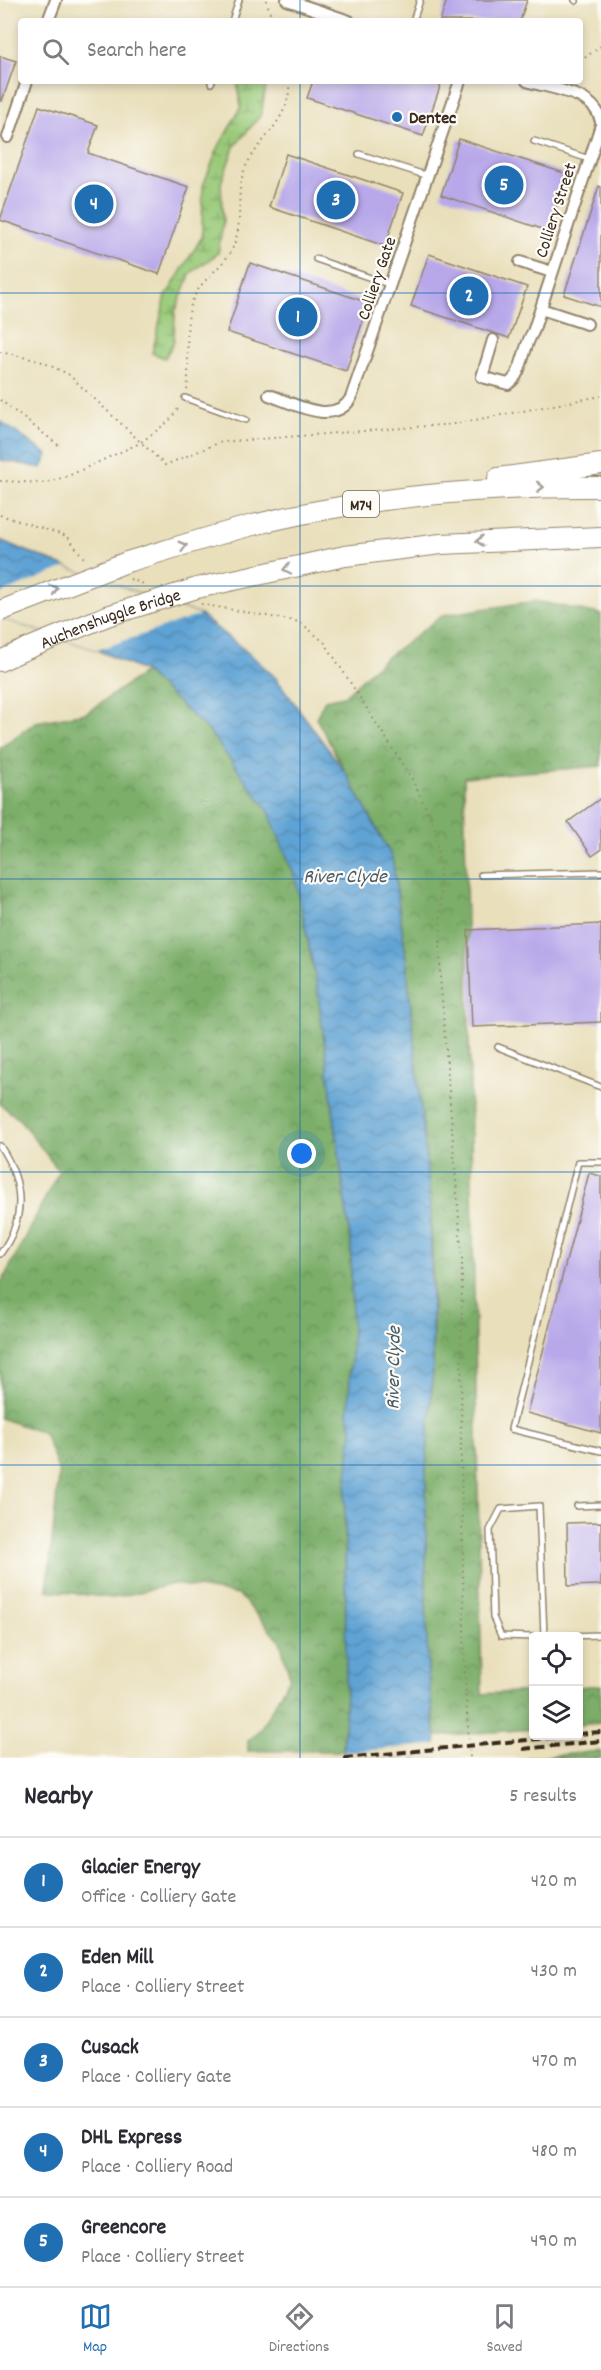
<!DOCTYPE html>
<meta charset="utf-8">
<style>
:root{--surface:#fff;--page:#f7f7f7;--text:#2b2b33;--muted:#7c7c81;--line:#e1e1e2;--accent:#1f6fb2}
body{margin:0;font-family:Dekko,sans-serif;background:var(--page);color:var(--text)}
.controls{position:absolute;right:18px;bottom:18px;display:grid;overflow:hidden;border-radius:6px;box-shadow:0 3px 9px #0003}
.controls button{width:54px;height:54px;display:grid;place-items:center;padding:0;border:0;border-bottom:2px solid var(--line);background:var(--surface);color:var(--text);font:30px sans-serif}
.you{position:absolute;left:302px;top:1154px;width:21px;height:21px;margin:-15px;border:4px solid #fff;border-radius:50%;background:#1a73e8;box-shadow:0 0 0 9px #1a73e833}
.badge{display:grid;place-items:center;width:39px;height:39px;border-radius:50%;background:var(--accent);color:#fff;font-size:20px;font-weight:700}
.pin{position:absolute;translate:-50% -50%;border:3px solid #fff;box-shadow:0 2px 6px #0006}
.list{margin:0;padding:0;list-style:none}
h2{display:flex;justify-content:space-between;align-items:center;height:78px;margin:0;padding:0 24px;font-size:26px}
h2 small{font-size:20px;font-weight:400;color:var(--muted)}
.list li{display:grid;grid-template-columns:39px 1fr auto;gap:18px;align-items:center;box-sizing:border-box;height:90px;padding:0 24px;border-top:2px solid var(--line)}
.list b{display:block;font-size:22px;white-space:nowrap}
.list p{margin:0;font-size:20px;white-space:nowrap;color:var(--muted)}
.list em{font-size:20px;font-style:normal;color:var(--muted)}
.icon{flex:none;width:33px;height:33px;fill:none;stroke:currentColor;stroke-width:2;stroke-linecap:round;stroke-linejoin:round}
.map{position:relative;flex:none;width:601px;height:1758px;overflow:hidden}
.search{position:absolute;background:var(--surface);box-shadow:0 3px 9px #0003;left:18px;right:18px;top:18px;height:66px;display:flex;align-items:center;gap:15px;box-sizing:border-box;padding:0 21px;border-radius:6px;color:var(--muted);font-size:22px}
.sheet{height:528px;background:var(--surface)}
nav{display:flex;justify-content:space-around;align-items:center;box-sizing:border-box;height:84px;border-top:2px solid var(--line);background:var(--surface);font-size:16px;color:var(--muted)}
nav a{display:grid;justify-items:center;gap:3px}
nav .on{color:var(--accent)}
.map>svg:first-child{display:block}
.forest{fill:url(#forest-crowns);stroke:#5b6c44;stroke-width:1.5}
.wetland{fill:url(#wetland-marsh);stroke:#6a7a4c;stroke-width:1.5}
.water{fill:url(#water-waves);stroke:#4d6679;stroke-width:1.5}
.pier{fill:#e9dfbb}
.building{fill:#b8a8ea}
.lines{fill:none;stroke-linecap:round;stroke-linejoin:round}
.service-casing{stroke:#92846c;stroke-width:8}
.minor-casing{stroke:#92846c;stroke-width:14}
.motorway-casing{stroke:#92846c;stroke-width:22}
.path{stroke:#92846c;stroke-width:2;stroke-dasharray:1.5 4.5;stroke-linecap:butt}
.service{stroke:#fff;stroke-width:5}
.minor{stroke:#fff;stroke-width:10}
.motorway{stroke:#fff;stroke-width:20}
.rail{stroke:#3b2a1e;stroke-width:4;stroke-dasharray:9 4.5;stroke-linecap:butt}
.motorway-bridge-casing{stroke:#92846c;stroke-width:22;stroke-linecap:butt}
.motorway-bridge{stroke:#fff;stroke-width:20}
.oneway{stroke:#a79f9a}
.grid{fill:none;stroke:#1f6fb2;stroke-width:1.5;stroke-opacity:0.55}
.poi-dot{fill:#1f6fb2;stroke:#fdfcf7;stroke-width:2}
.labels{text-anchor:middle;stroke-width:4.5;stroke-linejoin:round;paint-order:stroke}
.shield{fill:#fdfcf7;stroke:#75695f;stroke-width:1.5}
.shield-label{font-size:16px;font-weight:bold;fill:#3b2a1e}
.poi-label{font-size:18px;font-weight:bold;fill:#3b2a1e;stroke:#fdfcf7;text-anchor:start}
.street-label{font-size:18px;fill:#3b2a1e;stroke:#fdfcf7}
.water-label{font-size:20px;font-style:italic;fill:#495a67;stroke:#fdfcf7}
</style>
<div class="map">
<svg width="601" height="1758" viewBox="0 0 601 1758">
<defs>
<pattern id="forest-crowns" width="20" height="18" patternUnits="userSpaceOnUse" patternTransform="scale(1.5)"><rect width="20" height="18" fill="#7bae69"/><path d="M2 6a3 3 0 1 1 6 0M12 15a3 3 0 1 1 6 0" fill="none" stroke="#668e56"/></pattern>
<pattern id="wetland-marsh" width="20" height="14" patternUnits="userSpaceOnUse" patternTransform="scale(1.5)"><rect width="20" height="14" fill="#9aca79"/><path d="M1 5h8M5 5V1M11 12h8M15 12V8" fill="none" stroke="#7fa463"/></pattern>
<pattern id="water-waves" width="16" height="10" patternUnits="userSpaceOnUse" patternTransform="scale(1.5)"><rect width="16" height="10" fill="#5fa3d4"/><path d="M0 5q4-4 8 0t8 0" fill="none" stroke="#5085ab"/></pattern>
</defs>
<rect width="100%" height="100%" fill="#fdfcf7"/>
<filter id="ink" filterUnits="userSpaceOnUse"><feTurbulence type="fractalNoise" baseFrequency=".0167" numOctaves="2"/><feDisplacementMap in="SourceGraphic" scale="12" xChannelSelector="R" yChannelSelector="G"/><feConvolveMatrix kernelMatrix="1 2 1 2 8 2 1 2 1" color-interpolation-filters="sRGB"/></filter>
<filter id="wash" filterUnits="userSpaceOnUse"><feTurbulence type="fractalNoise" baseFrequency=".008" numOctaves="4" result="noise"/><feDisplacementMap in="SourceGraphic" scale="24" xChannelSelector="R" yChannelSelector="G"/><feGaussianBlur stdDeviation="1.35" result="paint"/><feColorMatrix in="noise" values="0 0 0 0 0 0 0 0 0 0 0 0 0 0 0 0 0 1.4 0 .05"/><feComposite in="paint" operator="in"/></filter>
<g filter="url(#wash)">
<rect width="100%" height="100%" fill="#e9dfbb"/>
<path class="forest" d="M 535,601 L 601,614 L 601,766 L 464,777 L 482,1694 L 533,1691 L 533,1729 L 436,1736 L 428,1675 L 426,1604 L 426,1468 L 433,1370 L 433,1268 L 430,1199 L 405,949 L 392,857 L 316,718 L 325,700 L 344,696 L 379,663 L 443,615 Z
M 145,672 L 208,730 L 269,810 L 296,880 L 317,986 L 351,1245 L 352,1336 L 348,1416 L 353,1429 L 345,1498 L 346,1692 L 343,1751 L 248,1751 L 248,1740 L 259,1731 L 290,1677 L 280,1641 L 239,1595 L 174,1584 L 113,1598 L 47,1590 L 59,1472 L 44,1433 L 0,1418 L 0,1286 L 59,1171 L 20,1120 L 0,1104 L 0,748 L 36,722 L 86,713 Z
M 601,1685 L 601,1723 L 579,1725 L 579,1687 Z
M 601,1751 L 601,1758 L 527,1758 Z"/>
<path class="wetland" d="M 237,81 L 265,81 L 266,86 L 261,115 L 234,147 L 221,183 L 223,223 L 218,253 L 191,273 L 175,312 L 174,341 L 165,358 L 152,353 L 166,296 L 202,237 L 203,186 L 218,148 L 241,107 Z"/>
<path class="water" d="M 0,421 L 48,455 L 42,468 L 0,460 Z
M 0,540 L 66,567 L 200,615 L 252,656 L 275,677 L 346,773 L 392,857 L 405,949 L 430,1199 L 433,1370 L 426,1468 L 426,1604 L 428,1675 L 438,1758 L 345,1758 L 343,1751 L 346,1692 L 345,1498 L 352,1429 L 348,1416 L 352,1336 L 351,1245 L 317,986 L 296,880 L 268,810 L 208,730 L 145,672 L 97,650 L 0,618 Z"/>
<path class="pier" d="M 66,567 L 200,615 L 97,650 L 0,618 L 0,594 Z
M 440,1744 L 441,1758 L 342,1758 L 340,1753 Z"/>
<g id="blocks">
<path class="building" d="M 447,0 L 527,0 L 520,21 L 440,21 Z
M 0,56 L 16,61 L 2,101 L 0,101 Z
M 313,81 L 442,81 L 423,136 L 307,98 Z
M 39,106 L 98,125 L 88,153 L 189,187 L 159,274 L 0,220 Z
M 459,139 L 567,174 L 548,231 L 441,195 Z
M 286,154 L 403,193 L 385,246 L 269,207 Z
M 599,186 L 601,187 L 601,307 L 564,295 Z
M 429,254 L 527,287 L 509,338 L 411,306 Z
M 250,263 L 369,303 L 346,371 L 227,332 Z
M 601,798 L 601,850 L 592,856 L 568,822 Z
M 601,924 L 601,1022 L 472,1027 L 468,930 Z
M 589,1173 L 601,1176 L 601,1433 L 527,1413 Z
M 601,1522 L 601,1585 L 568,1586 L 567,1523 Z"/>
</g>
</g>
<g filter="url(#ink)">
<use href="#blocks" fill-opacity="0" stroke="#92846c" stroke-width="1.5"/>
<g class="lines">
<g class="service-casing">
<path id="service" d="M 575,0 L 576,1
M 232,21 L 239,0
M 413,21 L 420,0
M 211,83 L 212,81
M 534,141 L 589,159
M 359,154 L 428,176
M 316,259 L 391,285
M 185,398 L 246,420
M 481,875 L 601,872
M 498,1047 L 601,1087
M 0,1146 C 24,1182 27,1218 0,1254
M 601,1162 L 578,1162 L 511,1429 L 601,1451
M 577,1506 L 601,1505
M 568,1636 L 601,1635
M 534,1637 L 501,1636 L 493,1617 L 490,1530 L 501,1509 L 539,1506 L 544,1636"/>
</g>
<g class="minor-casing">
<path id="minor" d="M 287,0 L 349,21
M 48,21 L 56,0
M 527,81 C 551,89 596,92 601,122
M 8,137 L 27,81
M 520,262 L 552,272
M 541,309 L 587,324
M 493,340 L 482,377 L 508,384 C 523,375 523,346 533,332 L 601,125
M 269,395 C 293,403 334,427 351,398 L 460,81"/>
</g>
<g class="motorway-casing">
<path id="motorway" d="M 498,478 L 601,464
M 127,562 C 167,550 208,537 249,526 C 364,497 483,486 601,487
M 197,588 L 345,556 L 441,544 L 601,537
M 0,661 L 24,650"/>
</g>
<path class="path" d="M 266,0 L 273,21
M 580,61 L 601,46
M 0,352 L 40,361 L 68,374 L 165,465 L 221,442 L 454,424 L 601,396
M 187,390 C 191,361 182,327 193,299 C 201,280 220,269 230,253 C 247,224 232,193 247,164 C 262,136 292,117 289,81
M 0,400 L 61,447
M 0,481 L 45,483 L 68,476 L 140,443 L 169,421 L 180,406
M 0,515 L 67,536 L 86,561
M 130,579 L 147,585
M 201,604 L 300,622 L 325,643 L 412,779 L 435,827 L 441,884 L 440,975 L 462,1258 L 461,1459 L 465,1680 L 470,1758"/>
<use href="#service" class="service"/>
<use href="#minor" class="minor"/>
<use href="#motorway" class="motorway"/>
<path class="rail" d="M 578,1734 L 601,1732
M 523,1749 L 601,1741
M 344,1758 L 568,1736"/>
<g class="motorway-bridge-casing">
<g id="motorway-bridge">
<path d="M 0,611 L 127,562"/>
<path id="s1" d="M 24,650 L 107,616 L 197,588"/>
</g>
</g>
<use href="#motorway-bridge" class="motorway-bridge"/>
</g>
<defs><path id="oneway-chevron" d="M-2-3.5L2.5 0L-2 3.5" fill="none" stroke-width="1.6" stroke-linecap="round" stroke-linejoin="round" transform="scale(1.5)"/></defs>
<g class="oneway">
<use href="#oneway-chevron" transform="translate(540 487) rotate(1)"/>
<use href="#oneway-chevron" transform="translate(480 541) rotate(176)"/>
<use href="#oneway-chevron" transform="translate(183 546) rotate(-16)"/>
<use href="#oneway-chevron" transform="translate(287 569) rotate(168)"/>
<use href="#oneway-chevron" transform="translate(54 589) rotate(-20)"/>
</g>
</g>
<path class="grid" d="M 300,0 L 300,21M 300,81 L 300,1758M 0,293 L 601,293M 0,586 L 601,586M 0,879 L 601,879M 0,1172 L 601,1172M 0,1465 L 601,1465"/>
<circle class="poi-dot" cx="397" cy="117" r="6"/>
<g class="labels">
<rect class="shield" x="343" y="491" width="36" height="26" rx="4.5"/>
<g class="shield-label">
<text x="361" y="510">M74</text>
</g>
<g class="poi-label">
<text x="409" y="123">Dentec</text>
</g>
<g class="street-label">
<text transform="translate(555 210) rotate(-72)" y="6">Colliery Street</text>
<text transform="translate(376 278) rotate(-71)" y="6">Colliery Gate</text>
<text dy="6" stroke="none"><textPath href="#s1" startOffset="92">Auchenshuggle Bridge</textPath></text>
</g>
<g class="water-label">
<text x="345" y="882">River Clyde</text>
<text transform="translate(392 1368) rotate(-89)" y="7">River Clyde</text>
</g>
</g>
</svg>
<div class="controls">
<button><svg class="icon" aria-label="locate" viewBox="0 0 24 24"><circle cx="12" cy="12" r="6"/><path d="M12 2v4M12 18v4M2 12h4M18 12h4"/></svg></button>
<button><svg class="icon" aria-label="layers" viewBox="0 0 24 24"><path d="M12 4l9 5-9 5-9-5zM3 14l9 5 9-5"/></svg></button>
</div>
<div class="you"></div>
<div class="pin badge" style="left:298px;top:317px">1</div>
<div class="pin badge" style="left:469px;top:296px">2</div>
<div class="pin badge" style="left:336px;top:200px">3</div>
<div class="pin badge" style="left:94px;top:204px">4</div>
<div class="pin badge" style="left:504px;top:185px">5</div>
<div class="search"><svg class="icon" aria-label="search" viewBox="0 0 24 24"><circle cx="10" cy="10" r="6"/><path d="M15 15l6 6"/></svg>Search here</div>
</div>
<section class="sheet">
<h2>Nearby<small>5 results</small></h2>
<ul class="list">
<li><span class="badge">1</span><div><b>Glacier Energy</b><p>Office · Colliery Gate</p></div><em>420 m</em></li>
<li><span class="badge">2</span><div><b>Eden Mill</b><p>Place · Colliery Street</p></div><em>430 m</em></li>
<li><span class="badge">3</span><div><b>Cusack</b><p>Place · Colliery Gate</p></div><em>470 m</em></li>
<li><span class="badge">4</span><div><b>DHL Express</b><p>Place · Colliery Road</p></div><em>480 m</em></li>
<li><span class="badge">5</span><div><b>Greencore</b><p>Place · Colliery Street</p></div><em>490 m</em></li>
</ul>
</section>
<nav>
<a class="on"><svg class="icon" aria-label="map" viewBox="0 0 24 24"><path d="M3 6l6-2 6 2 6-2v14l-6 2-6-2-6 2zM9 4v14M15 6v14"/></svg>Map</a>
<a><svg class="icon" aria-label="directions" viewBox="0 0 24 24"><path d="M12 3l9 9-9 9-9-9zM9 14v-3h6M13 9l2 2-2 2"/></svg>Directions</a>
<a><svg class="icon" aria-label="saved" viewBox="0 0 24 24"><path d="M7 4h10v16l-5-4-5 4z"/></svg>Saved</a>
</nav>
